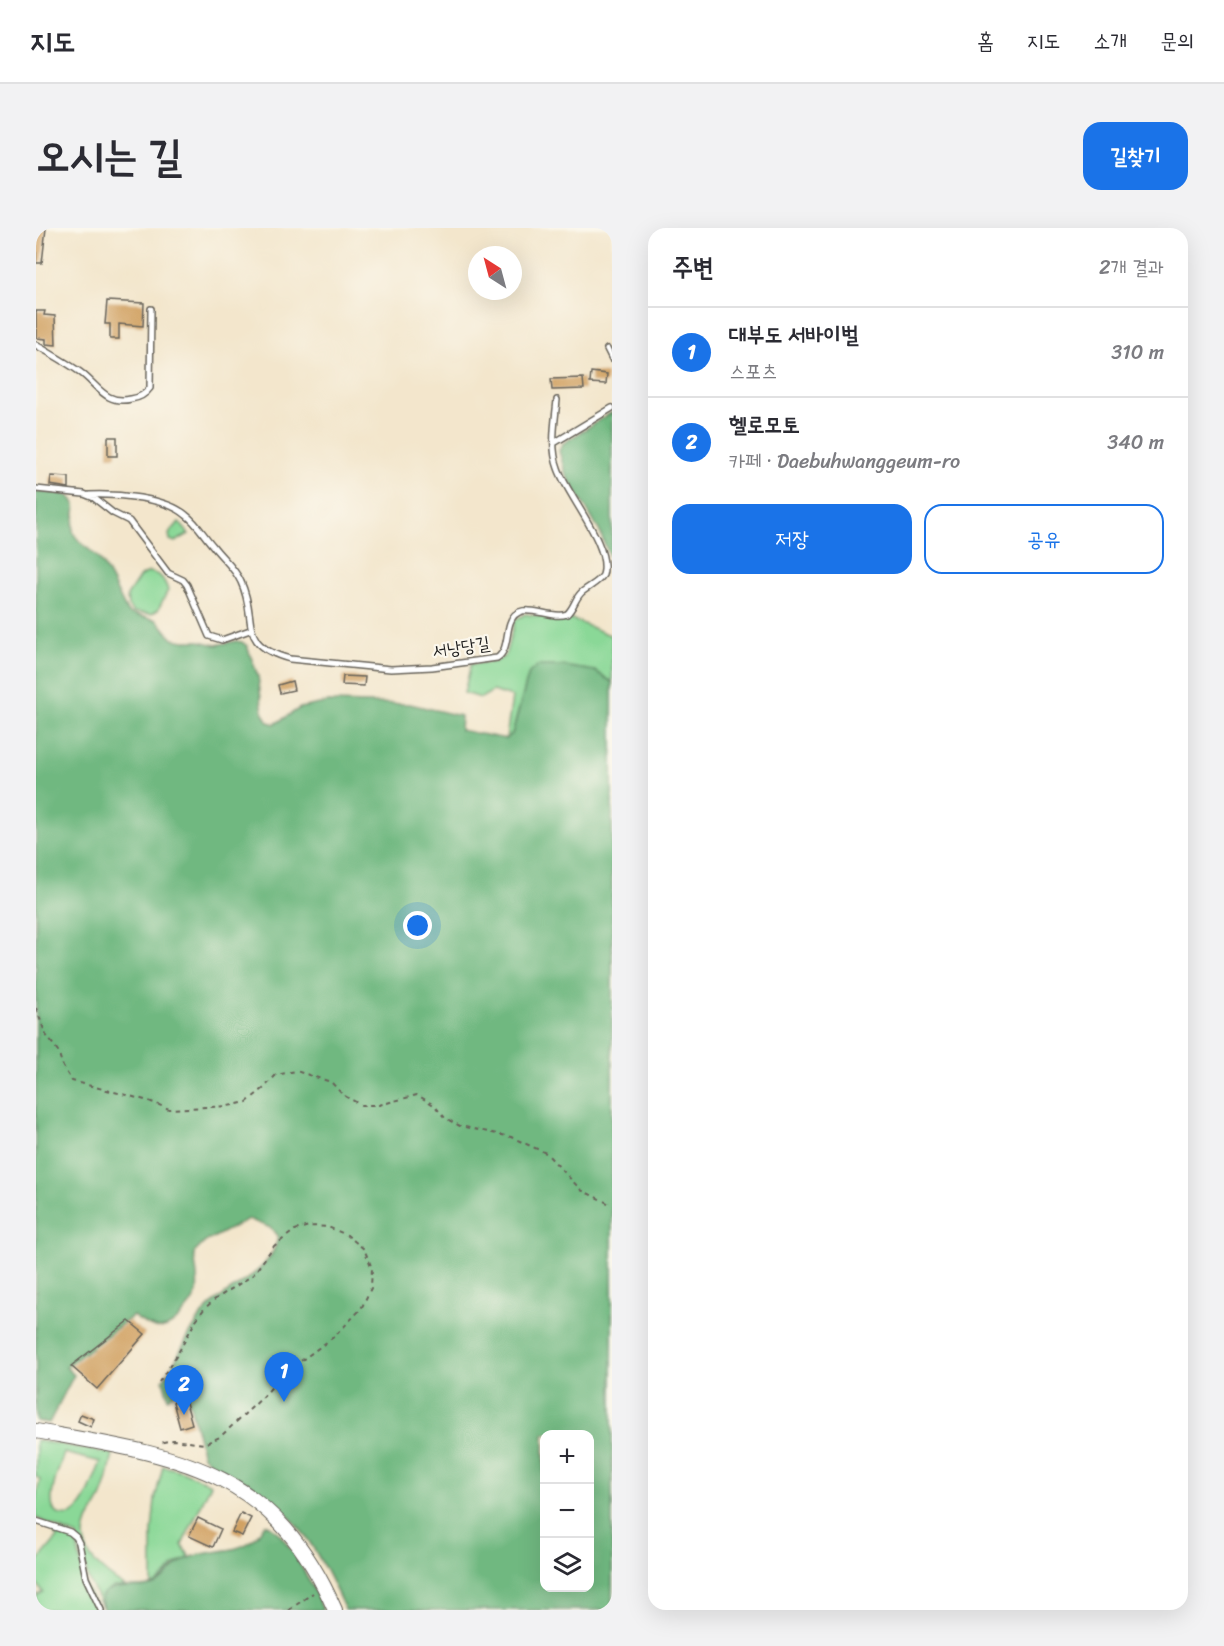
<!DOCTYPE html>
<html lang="ko">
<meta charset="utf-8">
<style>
:root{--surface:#fff;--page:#f2f2f3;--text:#2b2b33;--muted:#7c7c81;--line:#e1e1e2;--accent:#1a73e8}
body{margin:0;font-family:Sriracha,"Poor Story",sans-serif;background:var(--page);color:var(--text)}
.controls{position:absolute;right:18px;bottom:18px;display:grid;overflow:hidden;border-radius:12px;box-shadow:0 6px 24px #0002}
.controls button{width:54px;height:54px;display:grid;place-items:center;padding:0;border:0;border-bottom:2px solid var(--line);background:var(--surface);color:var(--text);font:30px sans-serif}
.compass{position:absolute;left:432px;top:18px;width:54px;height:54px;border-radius:50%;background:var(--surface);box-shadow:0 6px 24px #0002;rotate:324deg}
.you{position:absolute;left:382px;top:698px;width:21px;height:21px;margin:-15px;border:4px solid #fff;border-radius:50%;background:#1a73e8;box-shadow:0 0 0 9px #1a73e833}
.badge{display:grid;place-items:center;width:39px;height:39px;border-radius:50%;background:var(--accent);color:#fff;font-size:20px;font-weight:700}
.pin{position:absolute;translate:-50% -50px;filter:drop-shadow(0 2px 3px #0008)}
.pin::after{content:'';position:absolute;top:32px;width:21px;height:18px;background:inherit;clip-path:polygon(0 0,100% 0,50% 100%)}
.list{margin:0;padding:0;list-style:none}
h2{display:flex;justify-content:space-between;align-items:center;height:78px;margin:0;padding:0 24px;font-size:26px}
h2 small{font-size:20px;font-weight:400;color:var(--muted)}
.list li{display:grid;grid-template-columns:39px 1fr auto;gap:18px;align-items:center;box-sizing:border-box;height:90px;padding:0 24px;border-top:2px solid var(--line)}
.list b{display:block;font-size:22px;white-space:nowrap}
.list p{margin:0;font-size:20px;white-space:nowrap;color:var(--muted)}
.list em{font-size:20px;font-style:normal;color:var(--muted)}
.actions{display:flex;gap:12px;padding:18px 24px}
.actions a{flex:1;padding:14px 0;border:2px solid var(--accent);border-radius:18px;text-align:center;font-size:21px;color:var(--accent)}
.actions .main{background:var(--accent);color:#fff}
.icon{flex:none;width:33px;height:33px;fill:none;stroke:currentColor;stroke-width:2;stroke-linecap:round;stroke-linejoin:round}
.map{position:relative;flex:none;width:576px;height:1382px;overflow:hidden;border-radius:18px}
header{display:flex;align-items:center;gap:36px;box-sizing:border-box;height:84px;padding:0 30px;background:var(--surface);border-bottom:2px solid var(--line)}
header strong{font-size:28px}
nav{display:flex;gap:33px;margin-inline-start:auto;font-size:21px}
.intro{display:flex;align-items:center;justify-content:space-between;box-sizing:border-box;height:144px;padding:0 36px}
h1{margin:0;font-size:42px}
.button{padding:15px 27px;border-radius:18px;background:var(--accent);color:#fff;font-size:21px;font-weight:700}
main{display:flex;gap:36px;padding:0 36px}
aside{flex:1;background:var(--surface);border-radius:18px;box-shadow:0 6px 24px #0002}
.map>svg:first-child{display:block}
.green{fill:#8ad897;stroke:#537a5a;stroke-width:1.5;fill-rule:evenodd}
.forest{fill:#6fb880;stroke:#466a4e;stroke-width:1.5;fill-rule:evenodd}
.building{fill:#d1a263}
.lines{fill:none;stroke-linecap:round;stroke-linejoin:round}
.lane-casing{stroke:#67635a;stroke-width:8}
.secondary-casing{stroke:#67635a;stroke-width:16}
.path{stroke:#67635a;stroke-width:2;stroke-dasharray:4.5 4.5;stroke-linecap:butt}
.lane{stroke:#fff;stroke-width:5}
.secondary{stroke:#fff;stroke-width:14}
.labels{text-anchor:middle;stroke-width:4.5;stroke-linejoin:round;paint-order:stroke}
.street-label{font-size:18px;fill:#1c1c1c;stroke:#fbf7ec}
</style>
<header>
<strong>지도</strong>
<nav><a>홈</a><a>지도</a><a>소개</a><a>문의</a></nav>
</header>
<div class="intro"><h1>오시는 길</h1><a class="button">길찾기</a></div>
<main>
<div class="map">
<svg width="576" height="1382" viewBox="0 0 576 1382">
<rect width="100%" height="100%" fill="#fbf7ec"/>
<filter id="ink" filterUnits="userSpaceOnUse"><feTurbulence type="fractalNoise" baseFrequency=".0167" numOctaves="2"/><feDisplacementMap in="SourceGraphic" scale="12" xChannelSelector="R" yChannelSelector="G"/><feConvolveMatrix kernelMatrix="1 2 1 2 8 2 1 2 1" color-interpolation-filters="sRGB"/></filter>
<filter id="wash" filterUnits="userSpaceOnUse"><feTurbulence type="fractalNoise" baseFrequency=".008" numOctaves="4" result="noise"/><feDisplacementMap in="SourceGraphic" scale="24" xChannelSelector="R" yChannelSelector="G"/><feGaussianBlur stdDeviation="1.35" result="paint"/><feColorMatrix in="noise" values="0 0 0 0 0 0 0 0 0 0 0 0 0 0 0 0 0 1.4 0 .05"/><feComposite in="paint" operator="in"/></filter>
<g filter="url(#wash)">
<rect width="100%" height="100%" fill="#f3e6cc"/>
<path class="green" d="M 143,294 L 153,306 L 139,314 L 134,312 L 133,306 Z
M 113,344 C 125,346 128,351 132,362 L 122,382 L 115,386 L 97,384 L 92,378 L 91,368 L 104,348 Z
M 489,386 L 524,391 L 533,390 L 576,408 L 576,454 L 559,443 L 493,445 L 476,506 L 470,511 L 476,469 L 457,463 L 445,470 L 428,465 L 435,436 L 459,434 L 469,428 L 479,392 Z
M 0,1212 L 77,1226 C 74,1240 72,1255 66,1268 C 62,1278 54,1287 50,1297 C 40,1325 69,1346 90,1359 L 77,1359 L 66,1379 L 52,1350 L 41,1308 L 0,1290 L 0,1269 L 4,1251 L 0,1248 ZM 28,1225 L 65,1234 C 58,1249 52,1273 39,1284 C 36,1287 31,1288 26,1287 C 4,1284 24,1238 28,1225 Z
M 127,1238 L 146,1243 L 175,1256 L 146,1317 L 154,1329 L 139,1337 L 120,1356 L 116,1358 L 116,1303 L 119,1271 Z
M 20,1302 C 29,1305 36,1307 41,1316 L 49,1357 L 62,1382 L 0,1382 L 0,1368 L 7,1364 L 0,1355 L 0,1335 L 22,1309 L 18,1306 Z"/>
<path class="forest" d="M 576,184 L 576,335 L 563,302 L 530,247 L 523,223 L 526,216 Z
M 0,264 C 10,265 29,263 36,271 C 45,281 33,295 38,306 C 43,315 54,321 61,329 C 75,345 81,366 92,385 L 121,392 L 137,411 L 149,413 L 164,413 L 180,417 L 200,413 L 206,414 L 211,418 L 222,448 L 227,485 L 232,494 L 239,496 L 264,480 L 293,474 L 374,476 L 425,488 L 424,502 L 470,511 L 476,506 L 493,445 L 501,438 L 527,438 L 559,443 L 576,454 L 576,1382 L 309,1382 C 285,1329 266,1290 215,1257 C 200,1247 180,1242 167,1228 L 149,1157 L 132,1170 L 127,1152 C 143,1131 153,1100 171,1081 C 195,1056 235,1046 242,1009 L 235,1000 L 212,991 L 169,1014 L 158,1025 C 159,1037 163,1051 161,1063 C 159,1074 138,1099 127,1100 C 116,1102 105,1093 97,1088 L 30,1139 L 38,1147 L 13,1195 L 0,1193 ZM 554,1206 L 554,1360 L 508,1360 L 508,1206 Z
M 229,1296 C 248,1299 279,1363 287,1382 L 68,1382 C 52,1350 106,1363 118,1357 C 130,1351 137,1337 151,1331 C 173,1320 199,1327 218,1311 C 222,1307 225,1301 229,1296 Z"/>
<g id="blocks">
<path class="building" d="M 0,0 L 10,0 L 6,35 L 0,35 Z
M 71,73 L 108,75 L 107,98 L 83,96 L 83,111 L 74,111 L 74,96 L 69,96 Z
M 0,83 L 9,83 L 8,87 L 19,88 L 20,117 L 10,116 L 10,111 L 0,110 Z
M 555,144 L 571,146 L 570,156 L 554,155 Z
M 547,150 L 548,161 L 516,162 L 515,151 Z
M 72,209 L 81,209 L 81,228 L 72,228 Z
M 15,248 L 33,249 L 33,260 L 14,257 Z
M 307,448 L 329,449 L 328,458 L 306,457 Z
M 256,453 L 258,462 L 244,465 L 242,457 Z
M 93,1093 L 109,1106 L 61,1161 L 35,1138 Z
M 149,1171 L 156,1196 L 144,1200 L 137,1174 Z
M 45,1186 L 58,1191 L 55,1199 L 42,1193 Z
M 205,1285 L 215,1290 L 206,1308 L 196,1304 Z
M 162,1290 L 185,1301 L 177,1319 L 153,1308 Z"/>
</g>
</g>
<g filter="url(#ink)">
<use href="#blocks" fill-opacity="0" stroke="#67635a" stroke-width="1.5"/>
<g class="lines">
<g class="lane-casing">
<path id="lane" d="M 0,117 C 15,126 30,134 44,144 C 62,157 69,177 95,171 C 103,170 109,167 114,160 L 115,81
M 571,121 L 576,131
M 518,215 L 576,180
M 0,261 L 48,266 L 58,270 L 77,285 L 93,293 L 132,345 L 147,352 L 151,357 L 173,408 L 186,412 L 214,402
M 53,267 C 80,266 129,269 150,287 C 161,295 168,308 177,318 C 186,330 199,340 205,354 C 223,392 199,416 254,431 L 355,441 L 396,439 L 461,430 C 472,423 470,406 474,395 C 483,369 513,393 531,386 C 538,380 539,370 546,364 C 553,358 562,355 567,347 C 576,318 531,268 522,240 C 514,219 519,194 521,172
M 0,1293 L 34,1304 L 40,1309 L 43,1315 L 50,1350 L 65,1382"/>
</g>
<g class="secondary-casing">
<path id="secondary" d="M 0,1203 C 139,1228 236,1237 299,1382"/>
</g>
<path class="path" d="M 0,780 L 10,807 L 22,823 L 27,839 L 36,853 L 113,873 L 133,881 L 192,878 L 211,874 L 227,861 L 240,847 L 260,843 L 295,854 L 307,867 L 325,877 L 343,877 L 381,867 L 398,877 L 409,890 L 424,898 L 475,909 L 510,925 L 545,962 L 576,977
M 123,1154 L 141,1127 L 160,1092 L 168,1081 L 178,1072 L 217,1047 L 238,1018 L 259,1002 L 273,998 L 292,999 L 311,1007 L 328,1021 L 336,1040 L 335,1060 L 325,1081 L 299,1108 L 247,1146 L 227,1169 L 184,1209 L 168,1216 L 137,1212 L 123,1215
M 253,1382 L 277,1365"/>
<use href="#lane" class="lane"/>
<use href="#secondary" class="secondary"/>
</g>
</g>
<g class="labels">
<g class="street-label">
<text transform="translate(425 419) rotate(-9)" y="6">서낭당길</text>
</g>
</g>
</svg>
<div class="controls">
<button>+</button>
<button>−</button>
<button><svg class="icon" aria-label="layers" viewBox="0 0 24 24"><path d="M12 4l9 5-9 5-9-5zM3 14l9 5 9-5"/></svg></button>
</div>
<svg class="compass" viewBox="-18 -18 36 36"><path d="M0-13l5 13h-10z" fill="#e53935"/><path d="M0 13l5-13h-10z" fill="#7c7c81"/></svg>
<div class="you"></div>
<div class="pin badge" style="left:248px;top:1174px">1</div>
<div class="pin badge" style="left:148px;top:1187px">2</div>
</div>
<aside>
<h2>주변<small>2개 결과</small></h2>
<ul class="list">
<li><span class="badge">1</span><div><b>대부도 서바이벌</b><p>스포츠</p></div><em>310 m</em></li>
<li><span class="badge">2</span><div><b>헬로모토</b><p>카페 · Daebuhwanggeum-ro</p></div><em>340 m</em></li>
</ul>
<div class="actions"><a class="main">저장</a><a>공유</a></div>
</aside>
</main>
